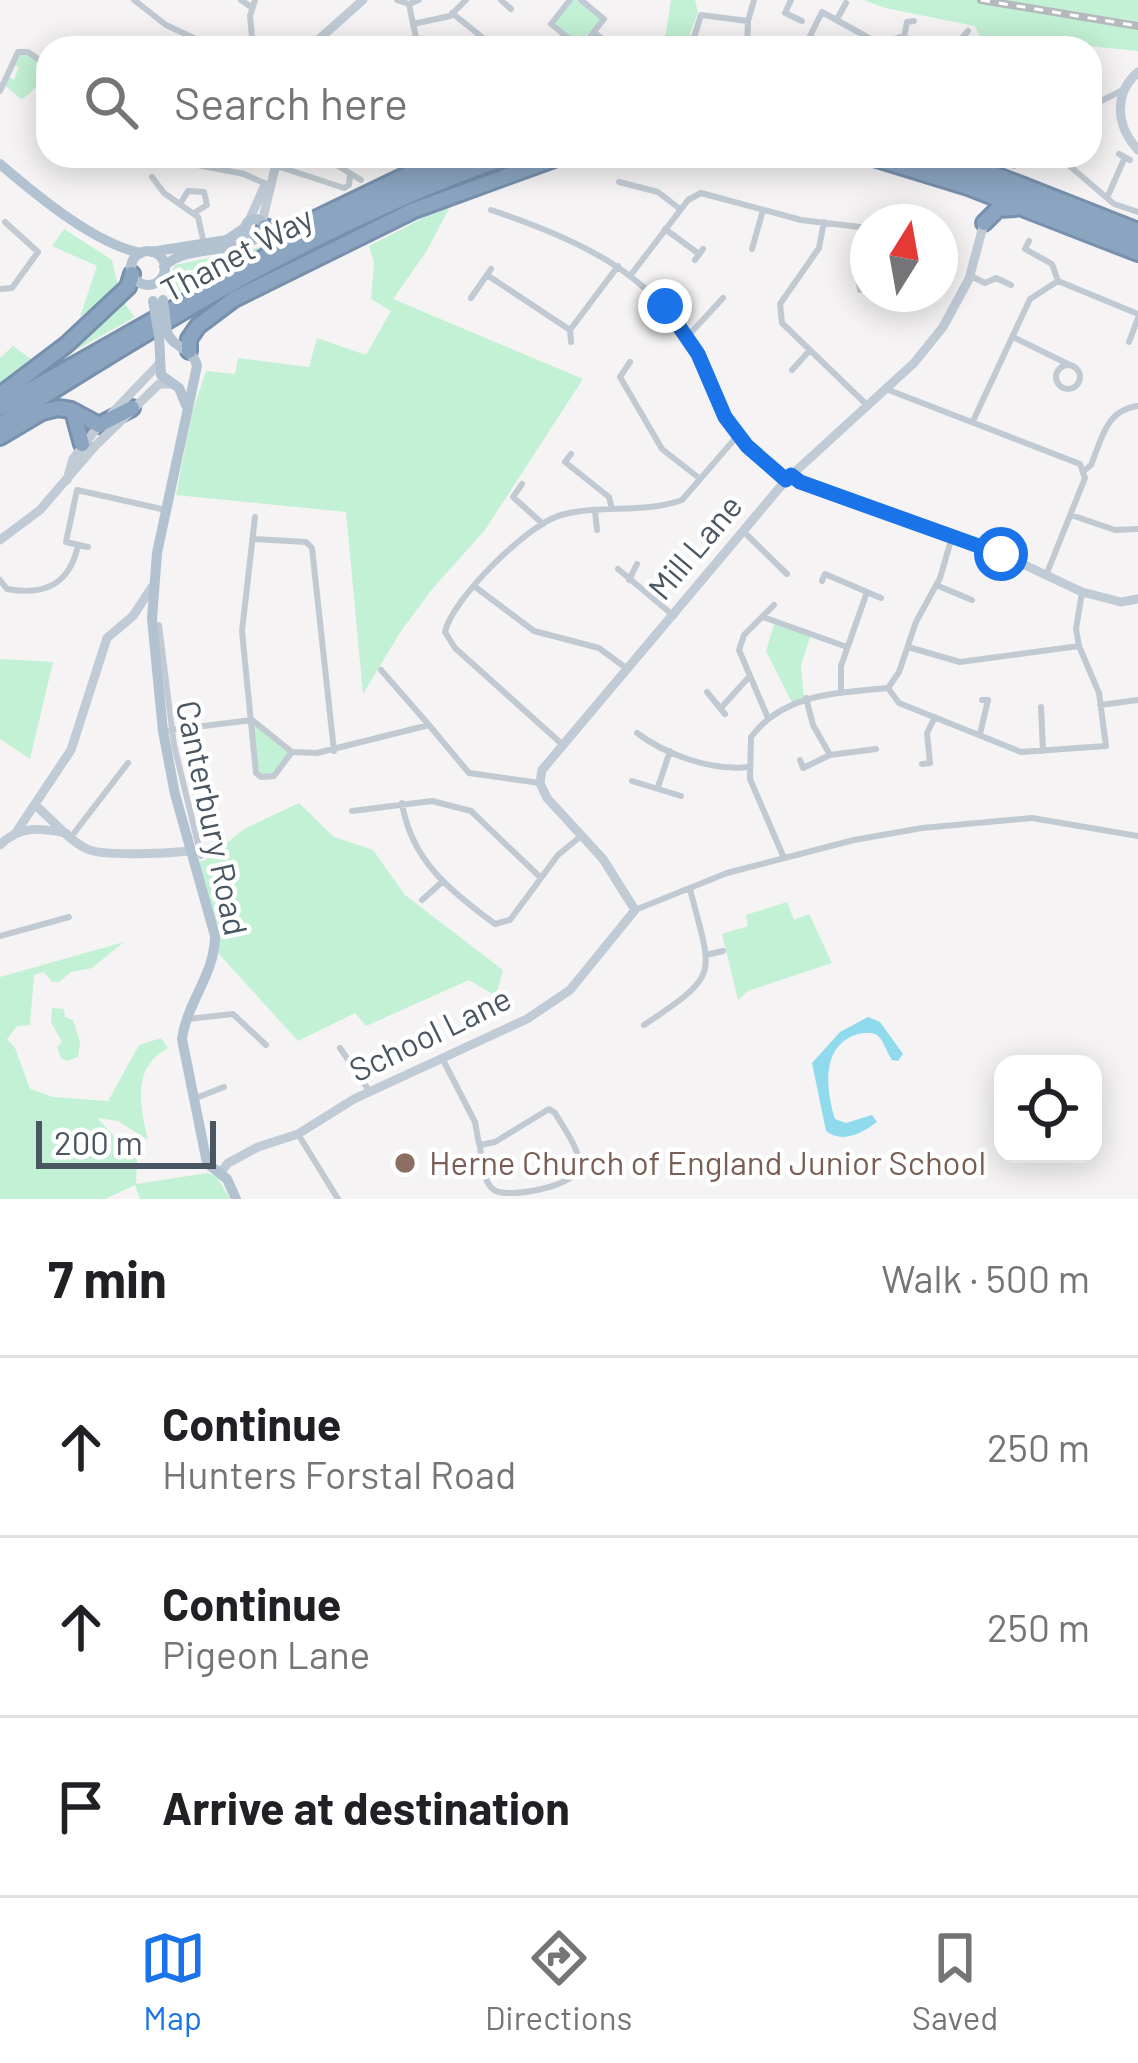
<!DOCTYPE html>
<meta charset="utf-8">
<style>
:root{--surface:#fff;--page:#f2f2f2;--text:#202124;--muted:#757577;--line:#e0e0e0;--accent:#1a73e8}
body{margin:0;font-family:Barlow,sans-serif;background:var(--page);color:var(--text)}
.controls{position:absolute;right:36px;bottom:36px;display:grid;overflow:hidden;border-radius:24px;box-shadow:0 6px 30px #0003}
.controls button{width:108px;height:108px;display:grid;place-items:center;padding:0;border:0;border-bottom:3px solid var(--line);background:var(--surface);color:var(--text);font:60px sans-serif}
.compass{position:absolute;left:850px;top:204px;width:108px;height:108px;border-radius:50%;background:var(--surface);box-shadow:0 6px 30px #0003;rotate:11deg}
.scale{position:absolute;left:36px;bottom:30px;width:180px;box-sizing:border-box;padding-left:12px;border:6px solid #4a5661;border-top:0;font-size:33px;line-height:42px;white-space:nowrap;color:#4a5661;-webkit-text-stroke:9px #fff;paint-order:stroke}
.stop{position:absolute;width:36px;height:36px;margin:-27px;border:9px solid #1a73e8;border-radius:50%;background:#fff}
.stop.end{background:#1a73e8;border-color:#fff;box-shadow:0 3px 12px #0008}
.list{margin:0;padding:0;list-style:none}
h2{display:flex;justify-content:space-between;align-items:center;height:156px;margin:0;padding:0 48px;font-size:51px}
h2 small{font-size:39px;font-weight:400;color:var(--muted)}
.list li{display:grid;grid-template-columns:78px 1fr auto;gap:36px;align-items:center;box-sizing:border-box;height:180px;padding:0 48px;border-top:3px solid var(--line)}
.list b{display:block;font-size:45px;white-space:nowrap}
.list p{margin:0;font-size:39px;white-space:nowrap;color:var(--muted)}
.list em{font-size:39px;font-style:normal;color:var(--muted)}
.icon{flex:none;width:66px;height:66px;fill:none;stroke:currentColor;stroke-width:2;stroke-linecap:round;stroke-linejoin:round}
.map{position:relative;flex:none;width:1138px;height:1199px;overflow:hidden}
.search{position:absolute;background:var(--surface);box-shadow:0 6px 30px #0003;left:36px;right:36px;top:36px;height:132px;display:flex;align-items:center;gap:30px;box-sizing:border-box;padding:0 42px;border-radius:36px;color:var(--muted);font-size:45px}
.sheet{height:696px;background:var(--surface)}
nav{display:flex;justify-content:space-around;align-items:center;box-sizing:border-box;height:168px;border-top:3px solid var(--line);background:var(--surface);font-size:33px;color:var(--muted)}
nav a{display:grid;justify-items:center;gap:6px}
nav .on{color:var(--accent)}
.map>svg:first-child{display:block}
.green{fill:#c3f1d5}
.water{fill:#90daee}
.lines{fill:none;stroke-linecap:round;stroke-linejoin:round}
.highway-casing{stroke:#7690ad;stroke-width:20}
.street{stroke:#c1cad2;stroke-width:6}
.secondary{stroke:#c1cbd6;stroke-width:9}
.primary{stroke:#b3c2d1;stroke-width:10}
.highway{stroke:#8ba5c1;stroke-width:14}
.rail-casing{stroke:#b5b8bd;stroke-width:8}
.rail{stroke:#fff;stroke-width:3;stroke-dasharray:9;stroke-linecap:butt}
.primary-bridge{stroke:#b3c2d1;stroke-width:10}
.route{stroke:#1a73e8;stroke-width:15}
.education-dot{fill:#8d6e63;stroke:#fff;stroke-width:4.5}
.labels{text-anchor:middle;stroke-width:9;stroke-linejoin:round;paint-order:stroke}
.street-label{font-size:33px;fill:#4a5661;stroke:#fff}
.education-label{font-size:33px;fill:#785e54;stroke:#fff;text-anchor:start}
</style>
<div class="map">
<svg width="1138" height="1199" viewBox="0 0 1138 1199">
<rect width="100%" height="100%" fill="#f5f3f3"/>
<path class="green" d="M 570,0 L 581,0 L 604,19 L 583,38 L 581,48 L 551,23 Z
M 671,0 L 695,0 L 698,12 L 687,42 L 665,39 Z
M 864,0 L 1138,0 L 1138,51 L 1068,44 L 1070,48 L 985,48 L 975,26 L 885,8 Z
M 24,51 L 48,66 C 46,75 31,96 21,99 L 3,84 L 6,76 L 14,80 L 19,67 L 11,64 L 14,55 Z
M 452,203 L 426,252 L 393,299 L 583,379 L 485,530 L 433,588 L 401,631 L 363,694 L 346,512 L 176,495 L 192,413 L 206,371 L 235,374 L 238,358 L 309,367 L 317,338 L 366,355 L 391,311 L 371,299 L 374,263 L 369,246 Z
M 64,229 L 112,260 L 118,286 L 80,317 L 97,266 L 52,246 Z
M 271,245 L 170,297 L 167,280 L 175,265 Z
M 123,302 L 135,317 L 56,361 Z
M 13,346 L 31,359 L 0,383 L 0,358 Z
M 775,621 L 811,634 L 801,665 L 804,699 L 793,705 L 766,651 Z
M 0,659 L 53,662 L 30,759 L 0,739 Z
M 252,720 L 292,752 L 268,778 L 256,773 Z
M 299,803 L 334,837 L 373,850 L 405,895 L 503,970 L 496,996 L 469,980 L 366,1026 L 355,1013 L 298,1041 L 218,953 L 194,862 L 204,861 L 244,829 Z
M 787,902 L 794,920 L 809,914 L 832,963 L 748,991 L 738,1000 L 722,934 L 748,926 L 746,915 Z
M 124,942 L 92,968 L 71,972 L 59,982 L 52,982 L 44,972 L 34,975 L 30,1025 L 17,1026 L 7,1039 L 15,1048 L 30,1089 L 53,1097 L 108,1101 L 139,1045 L 161,1038 L 168,1048 C 131,1068 140,1106 148,1140 L 118,1121 L 97,1118 L 137,1160 L 136,1184 L 208,1173 L 217,1177 L 230,1199 L 140,1199 L 135,1185 L 105,1199 L 0,1199 L 0,977 Z
M 52,1008 L 64,1009 L 65,1017 L 73,1020 L 80,1042 L 78,1057 L 67,1061 L 61,1058 L 57,1047 L 62,1042 L 51,1022 Z"/>
<path class="water" d="M 868,1017 L 880,1022 L 903,1054 L 898,1061 L 892,1060 C 887,1053 883,1039 877,1035 C 873,1032 862,1033 858,1034 C 819,1046 827,1091 835,1119 L 846,1123 L 872,1115 L 877,1122 C 862,1133 843,1144 826,1131 L 812,1063 L 840,1032 Z"/>
<g class="lines">
<g class="highway-casing">
<path id="highway" d="M 867,156 L 968,187 L 1138,253
M 912,156 L 1138,242
M 947,156 L 1138,231
M 984,223 L 998,209 L 1015,208
M 265,227 L 286,233 L 446,156
M 189,351 L 189,339 L 198,326 L 234,299 L 414,210 L 562,156
M 0,395 L 66,345 L 128,287 L 132,274
M 0,407 L 286,245 L 475,156
M 74,415 L 82,444
M 0,424 C 158,323 333,216 511,156
M 0,437 L 42,412 L 58,408 L 71,410 L 99,425 L 132,408"/>
</g>
<path class="street" d="M 134,0 L 166,25 L 215,48
M 241,0 L 251,7
M 397,0 L 409,4 L 419,0
M 501,0 L 511,9
M 570,0 L 551,24 L 581,48 L 604,19 L 581,0
M 791,0 L 785,13 L 802,21
M 409,4 L 413,24 L 450,16 L 466,0
M 452,13 L 483,38
M 837,19 L 846,3
M 748,21 L 754,0
M 413,24 L 417,41 L 426,48
M 594,32 L 613,48
M 904,37 L 907,22 L 914,21
M 808,40 L 822,12 L 869,38 L 879,48
M 504,43 L 510,48
M 253,48 L 250,16 L 255,0
M 553,48 L 564,35
M 638,48 L 655,43 L 691,47 L 701,15 L 748,21 L 747,48
M 891,48 L 894,39 L 900,37 L 911,48
M 954,48 L 968,31
M 0,91 L 18,52 L 28,52 L 48,66
M 1099,102 L 1123,90
M 1119,154 L 1130,160
M 152,156 L 244,174 L 266,184
M 322,156 L 361,180
M 1058,156 L 1114,204 L 1138,212
M 277,166 L 344,188 L 349,185 L 350,175
M 1014,166 L 1015,156
M 152,177 L 164,193 L 198,217 L 204,244
M 619,182 L 658,192 L 680,209
M 1107,198 L 1125,157
M 180,204 L 188,191 L 204,192 L 207,205 L 194,213
M 491,210 C 575,238 653,272 698,354 C 708,373 713,394 723,413 C 739,441 762,460 786,480
M 824,222 L 819,248 L 780,304 L 782,323 L 868,406
M 665,229 L 699,254
M 1029,241 L 1025,249 L 1052,264 L 1058,281
M 752,249 L 763,210
M 695,260 L 703,249
M 487,275 L 570,330 L 618,266
M 630,276 L 688,200 L 701,193 L 801,220 L 868,228
M 971,276 L 985,283 L 996,278 L 1011,285
M 0,289 L 12,288 L 38,252 L 5,222
M 860,290 L 858,276 L 868,248
M 471,298 L 491,269
M 570,330 L 571,342
M 687,337 L 723,298
M 1013,337 L 1068,364
M 1129,342 L 1138,318
M 630,362 L 620,377 L 662,449 L 699,478
M1056 377a12 12 0 1 1 24 0a12 12 0 1 1-24 0Z
M 792,370 L 810,350
M 886,389 L 1080,464 L 1085,478 L 1047,573
M 973,421 L 1030,299 L 1058,281 L 1138,314
M 571,454 L 565,462 L 609,497 L 612,509
M 1085,470 L 1091,465 C 1102,438 1106,410 1138,406
M 522,484 L 513,497 L 543,524
M 595,511 L 597,530
M 1071,515 L 1115,530 L 1138,529
M 255,517 L 242,631 L 256,773 L 261,777 L 274,776 L 292,752
M 744,532 L 787,574
M 253,539 L 306,542 L 312,548 L 334,751
M 88,547 L 66,542 L 77,490 L 166,510
M 618,569 L 674,616
M 0,580 L 7,589 C 45,596 70,584 78,545
M 629,580 L 637,564
M 822,581 L 825,574 L 881,598
M 936,585 L 972,600
M 474,586 L 534,631 L 599,648 L 626,668
M 763,617 L 847,647
M 159,625 L 174,745 L 201,856
M 908,647 L 960,662 L 1079,646
M 381,670 L 429,725
M 888,688 L 899,703 L 1021,752 L 1106,746 L 1099,693 L 1079,646 L 1076,629 L 1082,592
M 707,692 L 725,714
M 841,693 L 841,666 L 867,592
M 806,698 L 813,725 L 830,755 L 876,749
M 1100,705 L 1138,700
M 1041,707 L 1043,751
M 721,708 L 748,678
M 768,718 L 739,650 L 744,635 L 774,605
M 163,731 L 252,720 L 292,752 L 317,753 L 429,725 L 469,773 L 540,783
M 637,733 C 666,755 712,771 748,767
M 980,734 L 988,700 L 982,700
M 563,745 L 455,648 L 445,632 C 452,599 528,524 561,515 C 599,504 644,514 682,500 L 739,434
M 800,760 L 803,768 L 830,755
M 922,764 L 930,763 L 927,733 L 935,717
M 632,781 L 681,796
M 658,787 L 670,751
M 402,803 C 411,860 450,891 495,924 L 510,920 L 558,855 L 581,836
M 352,811 L 432,801 L 471,811 L 541,878
M 71,837 L 128,763
M 784,858 L 750,779 L 751,737 C 784,693 838,693 888,688 L 899,672 L 916,622 L 940,578 L 952,537
M 422,900 L 442,882
M 635,910 L 727,873 L 854,840 L 922,828 L 1032,818 L 1138,836
M 0,936 L 69,917
M 706,955 L 723,951
M 188,1019 L 233,1014 L 266,1045
M 644,1025 C 722,973 712,976 690,889
M 340,1048 L 370,1092
M 443,1060 L 475,1122 L 479,1144
M 196,1098 L 224,1087
M 549,1109 L 555,1113 C 563,1127 580,1149 579,1166 C 578,1187 506,1199 494,1190 C 482,1181 481,1158 480,1145 L 495,1142 Z
M 298,1134 L 338,1199"/>
<path class="secondary" d="M 309,48 L 363,0
M 1138,72 C 1113,94 1116,126 1138,150
M 262,222 L 278,156
M 248,223 L 265,185
M 112,413 L 159,364
M 791,475 L 995,551 L 1082,592 L 1121,602 L 1138,599
M 67,480 L 73,459 L 100,424
M 0,540 L 40,510 L 95,446 L 159,384 L 173,384
M 36,806 C 53,820 68,840 87,849 C 105,857 169,853 191,851
M 17,831 L 71,750 L 107,638 L 133,616 L 152,587
M 0,845 C 20,825 40,828 66,833
M 221,1172 L 228,1163 L 258,1147 L 298,1134 L 354,1099 L 527,1019 L 570,990 L 635,910 L 603,859 L 547,798 L 540,783 L 542,770 L 786,480 L 914,363 L 943,327 L 969,279 L 984,223"/>
<path class="primary" d="M 0,164 C 36,195 95,244 141,253
M245 229a10 10 0 1 1 20 0a10 10 0 1 1-20 0Z
M131 268a17 17 0 1 1 34 0a17 17 0 1 1-34 0Z
M 151,252 L 227,240 L 246,227
M 164,267 C 183,245 230,254 255,239
M 167,332 C 173,349 193,347 197,366 L 157,553 L 152,619 L 163,731 L 175,794 L 215,936 C 215,974 187,1002 182,1039 L 207,1163 L 227,1179 L 236,1199
M 159,336 L 161,375 L 179,388 L 186,405"/>
<use href="#highway" class="highway"/>
<g class="rail-casing">
<path id="rail" d="M 981,0 L 1138,26"/>
</g>
<use href="#rail" class="rail"/>
<path class="primary-bridge" d="M 163,300 L 167,332
M 153,301 L 159,336"/>
</g>
<g class="lines">
<path class="route" d="M 665,306 L 698,354 L 725,417 L 747,446 L 786,480 L 791,475 L 800,482 L 1001,554"/>
</g>
<circle class="education-dot" cx="405" cy="1163" r="12"/>
<g class="labels">
<g class="street-label">
<text transform="translate(237 254) rotate(-28)" y="12">Thanet Way</text>
<text transform="translate(695 547) rotate(-50)" y="12">Mill Lane</text>
<text transform="translate(212 818) rotate(78)" y="12">Canterbury Road</text>
<text transform="translate(430 1034) rotate(-26)" y="12">School Lane</text>
</g>
<g class="education-label">
<text x="429" y="1175">Herne Church of England Junior School</text>
</g>
</g>
</svg>
<div class="controls">
<button><svg class="icon" aria-label="locate" viewBox="0 0 24 24"><circle cx="12" cy="12" r="6"/><path d="M12 2v4M12 18v4M2 12h4M18 12h4"/></svg></button>
</div>
<svg class="compass" viewBox="-18 -18 36 36"><path d="M0-13l5 13h-10z" fill="#e53935"/><path d="M0 13l5-13h-10z" fill="#757577"/></svg>
<div class="scale">200 m</div>
<div class="stop" style="left:1001px;top:554px"></div>
<div class="stop end" style="left:665px;top:306px"></div>
<div class="search"><svg class="icon" aria-label="search" viewBox="0 0 24 24"><circle cx="10" cy="10" r="6"/><path d="M15 15l6 6"/></svg>Search here</div>
</div>
<section class="sheet">
<h2>7 min<small>Walk · 500 m</small></h2>
<ul class="list">
<li><svg class="icon" aria-label="ahead" viewBox="0 0 24 24"><path d="M12 20V5M6 11l6-6 6 6"/></svg><div><b>Continue</b><p>Hunters Forstal Road</p></div><em>250 m</em></li>
<li><svg class="icon" aria-label="ahead" viewBox="0 0 24 24"><path d="M12 20V5M6 11l6-6 6 6"/></svg><div><b>Continue</b><p>Pigeon Lane</p></div><em>250 m</em></li>
<li><svg class="icon" aria-label="arrive" viewBox="0 0 24 24"><path d="M6 21V4h12l-3 4 3 4H6"/></svg><div><b>Arrive at destination</b></div></li>
</ul>
</section>
<nav>
<a class="on"><svg class="icon" aria-label="map" viewBox="0 0 24 24"><path d="M3 6l6-2 6 2 6-2v14l-6 2-6-2-6 2zM9 4v14M15 6v14"/></svg>Map</a>
<a><svg class="icon" aria-label="directions" viewBox="0 0 24 24"><path d="M12 3l9 9-9 9-9-9zM9 14v-3h6M13 9l2 2-2 2"/></svg>Directions</a>
<a><svg class="icon" aria-label="saved" viewBox="0 0 24 24"><path d="M7 4h10v16l-5-4-5 4z"/></svg>Saved</a>
</nav>
